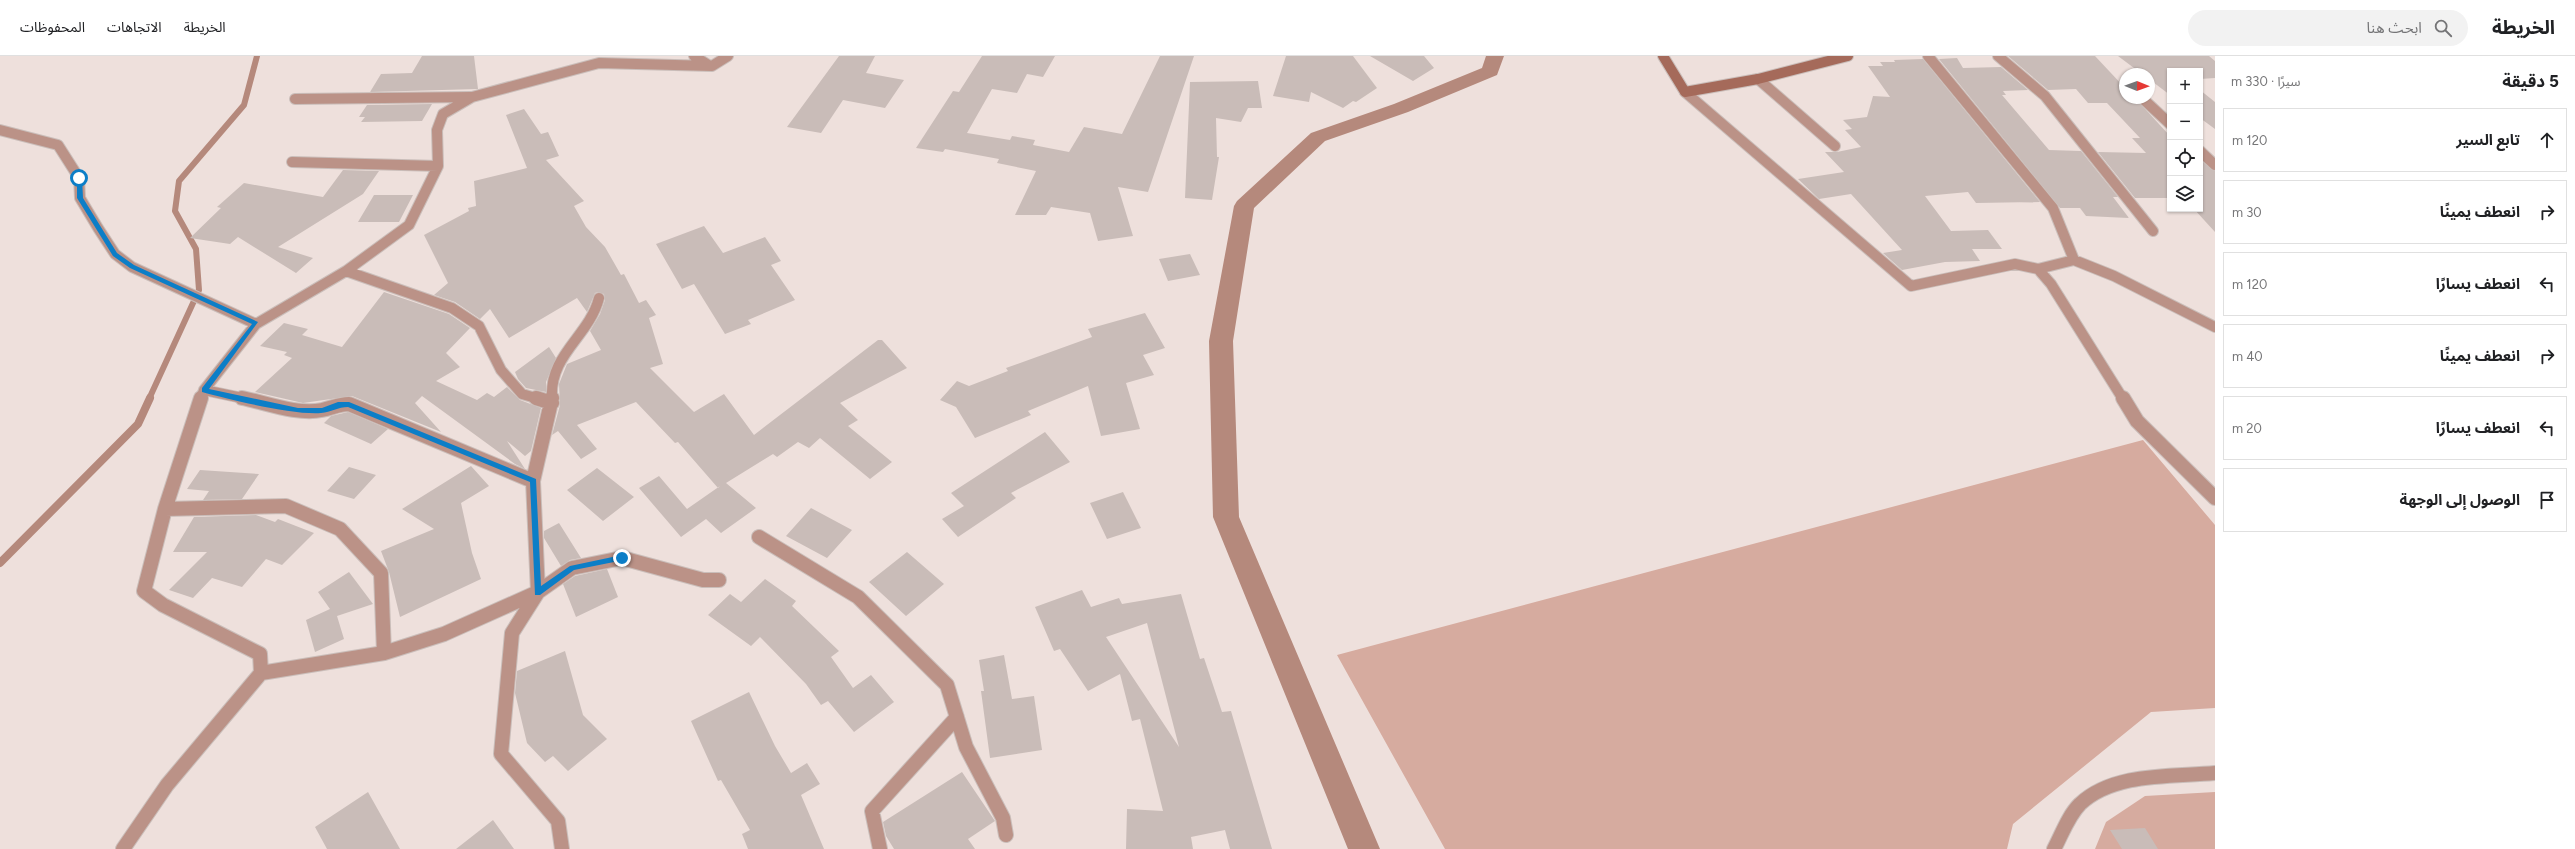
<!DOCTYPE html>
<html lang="ar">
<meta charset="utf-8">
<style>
:root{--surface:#fff;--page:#f2f2f2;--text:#202124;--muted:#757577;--line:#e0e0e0}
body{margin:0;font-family:Figtree,"Noto Sans Arabic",sans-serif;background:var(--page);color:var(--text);direction:rtl}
.controls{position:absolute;right:12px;top:12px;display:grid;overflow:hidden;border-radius:0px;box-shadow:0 1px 3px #0004}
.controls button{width:36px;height:36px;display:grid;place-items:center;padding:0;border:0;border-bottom:1px solid var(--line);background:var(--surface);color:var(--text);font:20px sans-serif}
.compass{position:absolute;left:2119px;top:12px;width:36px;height:36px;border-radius:50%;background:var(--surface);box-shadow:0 1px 3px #0004;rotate:91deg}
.stop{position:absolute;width:12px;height:12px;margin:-9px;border:3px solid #0c7ec7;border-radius:50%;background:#fff}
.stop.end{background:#0c7ec7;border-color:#fff;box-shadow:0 1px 4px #0008}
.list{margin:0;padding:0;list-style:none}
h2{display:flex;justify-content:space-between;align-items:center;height:52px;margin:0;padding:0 16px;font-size:17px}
h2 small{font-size:13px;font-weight:400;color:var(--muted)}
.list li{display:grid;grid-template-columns:26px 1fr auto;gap:12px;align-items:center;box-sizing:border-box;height:64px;margin:0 8px 8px;padding:0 8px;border:1px solid var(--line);border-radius:0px}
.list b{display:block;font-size:15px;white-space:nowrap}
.list em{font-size:13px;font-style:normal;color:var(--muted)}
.icon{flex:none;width:22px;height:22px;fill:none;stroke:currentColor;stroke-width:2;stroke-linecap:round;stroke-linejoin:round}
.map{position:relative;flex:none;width:2215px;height:793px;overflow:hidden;direction:ltr}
header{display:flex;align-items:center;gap:24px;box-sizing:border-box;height:56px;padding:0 20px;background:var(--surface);border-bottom:1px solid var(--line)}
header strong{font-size:19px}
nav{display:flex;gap:22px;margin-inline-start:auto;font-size:14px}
.search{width:280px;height:36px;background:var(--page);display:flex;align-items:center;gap:10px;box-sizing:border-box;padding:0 14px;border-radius:22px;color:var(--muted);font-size:15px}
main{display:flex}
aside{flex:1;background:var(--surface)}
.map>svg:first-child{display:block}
.green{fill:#d6ab9f}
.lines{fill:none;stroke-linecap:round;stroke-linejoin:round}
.stream-far1{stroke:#b5897c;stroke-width:6}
.stream{stroke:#b5897c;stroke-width:8}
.canal{fill:#b5897c;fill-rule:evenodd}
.building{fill:#c9bcb8;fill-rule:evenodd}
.street-far1-casing{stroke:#cabeba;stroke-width:12}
.street-casing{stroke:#cabeba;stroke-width:16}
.secondary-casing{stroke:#cabeba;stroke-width:12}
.street-far1{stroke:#bb9287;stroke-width:10}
.street{stroke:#bb9287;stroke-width:14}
.secondary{stroke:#a56a5a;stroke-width:10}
.route{fill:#0c7ec7}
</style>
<header>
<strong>الخريطة</strong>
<div class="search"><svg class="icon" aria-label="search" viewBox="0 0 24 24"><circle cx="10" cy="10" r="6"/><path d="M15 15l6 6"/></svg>ابحث هنا</div>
<nav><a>الخريطة</a><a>الاتجاهات</a><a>المحفوظات</a></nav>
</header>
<main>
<aside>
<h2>5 دقيقة<small>سيرًا · 330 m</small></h2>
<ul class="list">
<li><svg class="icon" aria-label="ahead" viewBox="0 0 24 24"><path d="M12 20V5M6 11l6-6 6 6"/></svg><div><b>تابع السير</b></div><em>120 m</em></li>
<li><svg class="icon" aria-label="right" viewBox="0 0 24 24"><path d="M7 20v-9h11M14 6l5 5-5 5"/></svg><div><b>انعطف يمينًا</b></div><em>30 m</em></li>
<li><svg class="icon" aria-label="left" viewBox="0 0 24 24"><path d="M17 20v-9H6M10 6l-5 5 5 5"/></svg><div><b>انعطف يسارًا</b></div><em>120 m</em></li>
<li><svg class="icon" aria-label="right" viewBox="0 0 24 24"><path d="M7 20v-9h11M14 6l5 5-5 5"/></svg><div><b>انعطف يمينًا</b></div><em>40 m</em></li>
<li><svg class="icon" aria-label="left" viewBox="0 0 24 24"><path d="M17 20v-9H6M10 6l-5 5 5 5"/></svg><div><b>انعطف يسارًا</b></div><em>20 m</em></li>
<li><svg class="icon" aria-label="arrive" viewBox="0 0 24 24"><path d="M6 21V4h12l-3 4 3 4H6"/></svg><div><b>الوصول إلى الوجهة</b></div></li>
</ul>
</aside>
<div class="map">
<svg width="2215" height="793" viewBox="0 0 2215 793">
<rect width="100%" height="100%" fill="#eee0dc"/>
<path class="green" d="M 2143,384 L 2215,469 L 2215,652 L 2151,656 L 2013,768 L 2007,793 L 1445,793 L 1337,599 Z
M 2215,736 L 2215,793 L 2095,793 L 2106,766 L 2145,740 Z"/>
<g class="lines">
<path class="stream-far1" d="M 149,343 L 199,234 L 196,193 L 175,155 L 179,125 L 244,49 L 257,0"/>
<path class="stream" d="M 0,507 L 138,368 L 150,342"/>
<path class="canal" d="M 1486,0 L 1504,0 L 1497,19 L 1408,56 L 1325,85 L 1254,152 L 1233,285 L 1239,461 L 1380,793 L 1348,793 L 1213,461 L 1209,285 L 1234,150 L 1237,145 L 1311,77 L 1394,48 L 1482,12 Z"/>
</g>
<path class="building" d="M 422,0 L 474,0 L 478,33 L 370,36 L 381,18 L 412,17 Z
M 839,0 L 875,0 L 866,17 L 904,24 L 885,52 L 843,44 L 821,77 L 787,71 Z
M 982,0 L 1055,0 L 1043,21 L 1027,18 L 1017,37 L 992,33 L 967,77 L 1010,84 L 1012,80 L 1035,84 L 1033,89 L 1069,96 L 1084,71 L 1122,78 L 1160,0 L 1194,0 L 1148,136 L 1118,131 L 1133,180 L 1098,185 L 1090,157 L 1051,151 L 1046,159 L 1015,159 L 1036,115 L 997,107 L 999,103 L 945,93 L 943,96 L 916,92 L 953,35 L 959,36 Z
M 1286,0 L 1353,0 L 1377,32 L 1356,46 L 1353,45 L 1343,52 L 1311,36 L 1309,46 L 1273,40 Z
M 1370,0 L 1424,0 L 1434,12 L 1413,25 Z
M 2008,0 L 2095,0 L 2125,32 L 2125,42 L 2135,42 L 2170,80 L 2170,142 L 2135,142 L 2098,96 L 2146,97 L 2132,82 L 2140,82 L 2107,47 L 2088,47 L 2076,33 L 2048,34 Z
M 2118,0 L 2209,0 L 2215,5 L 2215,22 L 2200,23 L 2200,15 L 2170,15 L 2170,39 L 2149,23 L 2149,18 L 2142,18 Z
M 1957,2 L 1963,12 L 2001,11 L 2028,34 L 2003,35 L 2006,39 L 2002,39 L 2049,94 L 2081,95 L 2118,141 L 2113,141 L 2129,162 L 2086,160 L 2080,152 L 2060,152 L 1939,3 Z
M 1923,3 L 2040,146 L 1976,147 L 1968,136 L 1925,140 L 1951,175 L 1988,174 L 2002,193 L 1972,193 L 1980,205 L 1945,206 L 1902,214 L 1883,197 L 1902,194 L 1851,138 L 1819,143 L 1798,123 L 1844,116 L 1825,96 L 1837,96 L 1861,91 L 1845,74 L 1852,73 L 1843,64 L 1867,61 L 1873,40 L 1890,41 L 1868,10 L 1883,10 L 1880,6 L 1895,6 L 1894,4 Z
M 1258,25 L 1262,52 L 1248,52 L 1241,66 L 1216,62 L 1217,101 L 1219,101 L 1212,144 L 1185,142 L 1190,26 Z
M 2200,34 L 2215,46 L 2215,73 L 2200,62 Z
M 432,48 L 422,65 L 361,66 L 365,61 L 359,61 L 367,49 Z
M 524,53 L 541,78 L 548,76 L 559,100 L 546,104 L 584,145 L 574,150 L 586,171 L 605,191 L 621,219 L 624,218 L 639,247 L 646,244 L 656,259 L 649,262 L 663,308 L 650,312 L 694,356 L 724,338 L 754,379 L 878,284 L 882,284 L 907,312 L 840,347 L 858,364 L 848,370 L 892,406 L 870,423 L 820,382 L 809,392 L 798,386 L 777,401 L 773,398 L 726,427 L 756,452 L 721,477 L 706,463 L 681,481 L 639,432 L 659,420 L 687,453 L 720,430 L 718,432 L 678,386 L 675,387 L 636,346 L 577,369 L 597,393 L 581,403 L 558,375 L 552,379 L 560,349 L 559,328 L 567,308 L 601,294 L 590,275 L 600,258 L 605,244 L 604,238 L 598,236 L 595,237 L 587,256 L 577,242 L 509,282 L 490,253 L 480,263 L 455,246 L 434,239 L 448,227 L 424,179 L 469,155 L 468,152 L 476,150 L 474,125 L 527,112 L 506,59 Z
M 2200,104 L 2215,115 L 2215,176 L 2194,153 L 2200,153 Z
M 343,114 L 379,115 L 363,138 L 278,191 L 313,202 L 296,217 L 238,181 L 230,188 L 190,182 L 221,152 L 217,151 L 244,127 L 323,141 Z
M 374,139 L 413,139 L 399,166 L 358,166 Z
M 704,170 L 723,197 L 765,181 L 781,205 L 771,209 L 795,244 L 748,264 L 751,268 L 725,278 L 694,228 L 682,233 L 656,188 Z
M 1190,198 L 1200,219 L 1168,225 L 1159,203 Z
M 384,236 L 449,258 L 470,272 L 446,297 L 460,311 L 436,325 L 477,344 L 487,337 L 494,341 L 507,331 L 520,344 L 541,352 L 531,395 L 525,400 L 507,385 L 525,413 L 515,408 L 422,340 L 415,347 L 441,376 L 352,340 L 303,347 L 255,336 L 292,302 L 284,299 L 287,296 L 260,290 L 284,267 L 308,273 L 302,279 L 342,291 Z
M 1145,257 L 1165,292 L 1143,299 L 1154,319 L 1126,327 L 1140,373 L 1101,380 L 1088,330 L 1028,355 L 1031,359 L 975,382 L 956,351 L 940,344 L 957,325 L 969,330 L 1008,315 L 1006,312 L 1092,281 L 1088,273 Z
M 549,291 L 556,302 L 546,326 L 546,336 L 526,332 L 518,323 L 515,316 Z
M 348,356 L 388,373 L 371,388 L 324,367 L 331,360 Z
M 1045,376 L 1070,406 L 1011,437 L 1016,442 L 958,481 L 942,463 L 964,450 L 951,437 Z
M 471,410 L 489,430 L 461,447 L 472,497 L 481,523 L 400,561 L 389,516 L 381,495 L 434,473 L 402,453 Z
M 349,411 L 376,419 L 354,443 L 327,435 Z
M 597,412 L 634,441 L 603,465 L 567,434 Z
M 200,414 L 259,418 L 242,443 L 203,444 L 209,435 L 187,433 Z
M 1123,436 L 1141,472 L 1107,483 L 1090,447 Z
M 811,452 L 852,474 L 827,502 L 786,480 Z
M 256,459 L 275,466 L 278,463 L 314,477 L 282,509 L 266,503 L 242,531 L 212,522 L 193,542 L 169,534 L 207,496 L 173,496 L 194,461 Z
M 559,467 L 581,502 L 570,504 L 561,510 L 544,482 L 544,475 Z
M 907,496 L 944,528 L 906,560 L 869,526 Z
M 607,513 L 618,541 L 576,561 L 563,528 L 575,520 Z
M 349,516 L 373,548 L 337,560 L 344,583 L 315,596 L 306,564 L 330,553 L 318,536 Z
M 765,523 L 796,545 L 792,550 L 839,595 L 831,601 L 853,632 L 871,619 L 894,646 L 854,676 L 828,645 L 821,649 L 806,628 L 760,581 L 751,590 L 708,559 L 730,538 L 741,546 Z
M 1082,534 L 1091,551 L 1119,542 L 1122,548 L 1181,538 L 1200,603 L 1204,602 L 1222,656 L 1231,655 L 1272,793 L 1230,793 L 1225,774 L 1191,781 L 1193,793 L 1126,793 L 1127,753 L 1163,755 L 1140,663 L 1132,665 L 1120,618 L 1088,635 L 1060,593 L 1054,595 L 1035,551 ZM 1147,567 L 1179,691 L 1106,581 Z
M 565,595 L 583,659 L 607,683 L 568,715 L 553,700 L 545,706 L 527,687 L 515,637 L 517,615 Z
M 1004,599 L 1012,643 L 1034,640 L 1042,694 L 990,702 L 981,635 L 984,635 L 979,604 Z
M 749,636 L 775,690 L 791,717 L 807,707 L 820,728 L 801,739 L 824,793 L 748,793 L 742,778 L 750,774 L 721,724 L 718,725 L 691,665 Z
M 962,716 L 995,765 L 968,783 L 975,793 L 894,793 L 886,780 L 883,766 Z
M 368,736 L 400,793 L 327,793 L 315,771 Z
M 493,764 L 514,793 L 456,793 Z
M 2145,772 L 2158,793 L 2122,793 L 2110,774 Z"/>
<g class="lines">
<g class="street-far1-casing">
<path id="street-far1" d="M 694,0 L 710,10
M 1928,0 L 2053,152 L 2074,204
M 1998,0 L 2045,40 L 2153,175
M 1758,23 L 1835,90
M 1685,36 L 1911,230 L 2015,208 L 2038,213 L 2074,204 L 2114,220 L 2215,271
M 2142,42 L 2170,68
M 295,43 L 471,41
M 0,74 L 58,89 L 79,122 L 80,142 L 98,172 L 115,198 L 132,211 L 256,268
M 2200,95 L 2215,109
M 292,106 L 438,110
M 2038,213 L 2051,228 L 2123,343
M 346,215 L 452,252 L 479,270 L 501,314 L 522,338 L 539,343
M 204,334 L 247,343
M 201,343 L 204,334 L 256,268 L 346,215 L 409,169 L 438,110 L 437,74 L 443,58 L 472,41 L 599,7 L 712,10 L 728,0
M 552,343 C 549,298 589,281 599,242"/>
</g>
<g class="street-casing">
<path id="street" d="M 242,342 C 267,347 297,359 322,354 C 332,352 339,348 349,348 L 533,425
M 536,342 L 552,347
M 2123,342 L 2137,365 L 2215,442
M 165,453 L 286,450 L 340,473 L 381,517 L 384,597
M 759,481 L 858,541 L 947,629 L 966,691 L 1003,762 L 1006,779
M 261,617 L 384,597 L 444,578 L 538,536 L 533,425 L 552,342
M 123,793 L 167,729 L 261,617 L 260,598 L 163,549 L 144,535 L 165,453 L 201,342
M 562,793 L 558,765 L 501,698 L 512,577 L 538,536 L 572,512 L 622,502 L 703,524 L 719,524
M 880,793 L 872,755 L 957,661
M 2054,793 C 2062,778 2068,760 2080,748 C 2114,716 2172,721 2215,717"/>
</g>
<g class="secondary-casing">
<path id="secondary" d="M 1663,0 L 1685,36 L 1758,23 L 1848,0"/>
</g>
<use href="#street-far1" class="street-far1"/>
<use href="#street" class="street"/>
<use href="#secondary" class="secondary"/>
</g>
<path class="route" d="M 79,120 L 82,122 L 83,142 L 117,197 L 134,209 L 258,266 L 209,333 L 298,352 L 322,352 L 338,346 L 349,346 L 536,423 L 541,530 L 570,510 L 622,499 L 624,500 L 624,504 L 574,514 L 540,539 L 535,539 L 530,426 L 348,351 C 338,351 331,356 321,357 C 293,359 231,344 202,336 L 202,332 L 252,268 L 130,212 L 113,200 L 77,142 L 77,122 Z"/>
</svg>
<div class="controls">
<button>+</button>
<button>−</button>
<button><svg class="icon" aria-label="locate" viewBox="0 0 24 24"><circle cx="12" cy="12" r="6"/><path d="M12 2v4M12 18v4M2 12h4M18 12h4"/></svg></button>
<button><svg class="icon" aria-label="layers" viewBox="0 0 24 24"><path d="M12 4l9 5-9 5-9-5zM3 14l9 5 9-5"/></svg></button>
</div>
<svg class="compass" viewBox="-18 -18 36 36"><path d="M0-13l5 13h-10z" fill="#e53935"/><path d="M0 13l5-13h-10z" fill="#757577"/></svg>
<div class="stop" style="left:79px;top:122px"></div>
<div class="stop end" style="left:622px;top:502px"></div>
</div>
</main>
